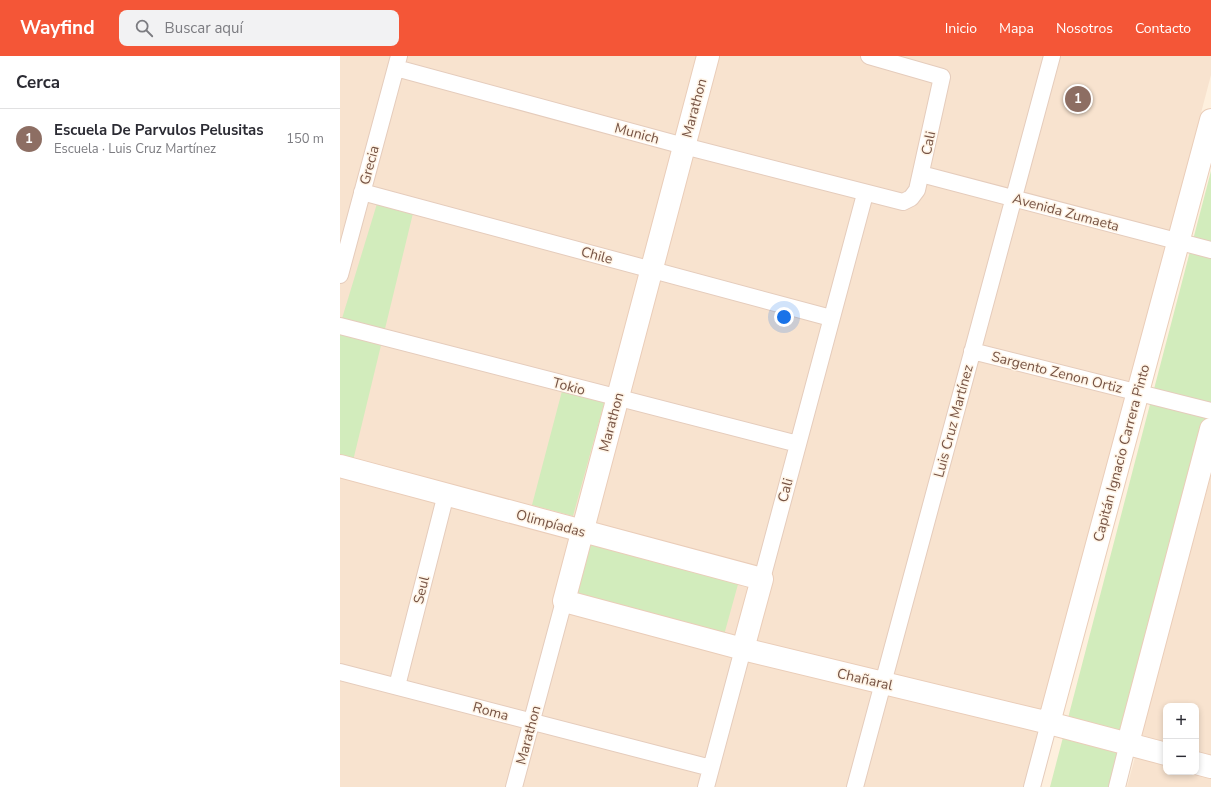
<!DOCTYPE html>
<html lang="es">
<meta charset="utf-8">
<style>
:root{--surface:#fff;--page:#f2f2f3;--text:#2b2b33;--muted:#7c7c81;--line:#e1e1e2;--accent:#f45637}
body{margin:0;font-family:"Nunito Sans",sans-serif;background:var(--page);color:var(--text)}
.controls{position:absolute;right:12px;bottom:12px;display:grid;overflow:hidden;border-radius:8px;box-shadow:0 2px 6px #0003}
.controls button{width:36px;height:36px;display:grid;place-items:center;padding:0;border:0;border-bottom:1px solid var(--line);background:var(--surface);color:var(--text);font:20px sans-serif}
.you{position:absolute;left:444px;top:261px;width:14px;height:14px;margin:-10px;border:3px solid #fff;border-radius:50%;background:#1a73e8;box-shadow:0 0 0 6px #1a73e833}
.badge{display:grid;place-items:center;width:26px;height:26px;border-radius:50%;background:var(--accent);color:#fff;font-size:13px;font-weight:700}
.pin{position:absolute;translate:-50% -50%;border:2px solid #fff;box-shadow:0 1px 4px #0006}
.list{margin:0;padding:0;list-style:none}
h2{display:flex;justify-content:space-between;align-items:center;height:52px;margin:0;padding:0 16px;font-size:17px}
h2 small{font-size:13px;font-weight:400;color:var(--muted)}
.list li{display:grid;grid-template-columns:26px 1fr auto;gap:12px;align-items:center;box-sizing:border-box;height:60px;padding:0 16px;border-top:1px solid var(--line)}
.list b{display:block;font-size:15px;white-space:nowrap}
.list p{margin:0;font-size:13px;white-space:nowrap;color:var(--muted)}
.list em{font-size:13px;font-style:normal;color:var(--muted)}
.icon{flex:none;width:22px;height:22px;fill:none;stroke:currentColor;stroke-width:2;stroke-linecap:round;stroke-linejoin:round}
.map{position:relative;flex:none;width:871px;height:731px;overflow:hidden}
header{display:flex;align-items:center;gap:24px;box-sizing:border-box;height:56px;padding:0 20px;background:var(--accent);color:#fff}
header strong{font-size:19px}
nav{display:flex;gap:22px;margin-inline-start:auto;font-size:14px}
.search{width:280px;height:36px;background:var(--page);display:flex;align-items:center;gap:10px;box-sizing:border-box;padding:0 14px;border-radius:8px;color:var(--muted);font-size:15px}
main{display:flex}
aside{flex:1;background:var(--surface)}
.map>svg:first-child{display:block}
.residential{fill:#f8e3cf;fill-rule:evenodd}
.green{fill:#d2ecbc}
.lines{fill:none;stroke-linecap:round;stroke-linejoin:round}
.street-casing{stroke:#e5ccbc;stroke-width:18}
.secondary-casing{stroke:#eacdb9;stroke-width:24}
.street{stroke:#fff;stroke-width:16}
.secondary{stroke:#fff;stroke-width:22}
.labels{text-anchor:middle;stroke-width:3;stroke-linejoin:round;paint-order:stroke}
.street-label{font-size:14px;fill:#765344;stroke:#fff4e6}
</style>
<header>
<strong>Wayfind</strong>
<div class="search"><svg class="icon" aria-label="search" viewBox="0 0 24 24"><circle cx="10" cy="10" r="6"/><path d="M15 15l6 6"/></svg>Buscar aquí</div>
<nav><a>Inicio</a><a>Mapa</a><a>Nosotros</a><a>Contacto</a></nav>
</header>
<main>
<aside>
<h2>Cerca<small></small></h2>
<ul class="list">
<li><span class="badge" style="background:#8d6e63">1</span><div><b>Escuela De Parvulos Pelusitas</b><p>Escuela · Luis Cruz Martínez</p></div><em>150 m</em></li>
</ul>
</aside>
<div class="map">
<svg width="871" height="731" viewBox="0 0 871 731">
<rect width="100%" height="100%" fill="#fef0de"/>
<path class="residential" d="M 0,0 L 871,0 L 871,19 L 684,731 L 0,731 Z
M 871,419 L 871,731 L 787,731 L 800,682 ZM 826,650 L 856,650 L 856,716 L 826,716 Z"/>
<path class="green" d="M 871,115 L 871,352 L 772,731 L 710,731 Z
M 39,141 L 75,149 L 12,409 L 0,404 L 0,269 Z
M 222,335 L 265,344 L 233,460 L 192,449 Z
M 249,484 L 400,521 L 384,579 L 235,537 Z"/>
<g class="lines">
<g class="street-casing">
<path id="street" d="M 56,12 L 344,90 L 563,146 L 571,142 L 577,134 L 602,21 L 529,0
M 581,118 L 871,194
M 22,136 L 491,262
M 0,219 L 59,0
M 0,270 L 458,388
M 632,295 L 871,355
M 422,523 L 525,138
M 0,616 L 371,712
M 57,630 L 106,438
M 174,731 L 224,545
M 366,731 L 403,593
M 515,731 L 712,0
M 692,731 L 709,667
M 777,731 L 788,687"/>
</g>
<g class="secondary-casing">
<path id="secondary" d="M 368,0 L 224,545 L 403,593 L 709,667 L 826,698
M 0,410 L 422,523 L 403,593
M 709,667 L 871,64
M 788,687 L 871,373
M 856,707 L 871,711"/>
</g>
<use href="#street" class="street"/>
<use href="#secondary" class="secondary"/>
</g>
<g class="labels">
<g class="street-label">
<text transform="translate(354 52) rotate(-75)" y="5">Marathon</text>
<text transform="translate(297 77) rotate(15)" y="5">Munich</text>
<text transform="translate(588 87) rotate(-78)" y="5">Cali</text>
<text transform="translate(29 109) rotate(-75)" y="5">Grecia</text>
<text transform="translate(726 156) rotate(15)" y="5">Avenida Zumaeta</text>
<text transform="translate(257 199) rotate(15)" y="5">Chile</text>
<text transform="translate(717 316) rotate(14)" y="5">Sargento Zenon Ortiz</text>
<text transform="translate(229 330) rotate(15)" y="5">Tokio</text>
<text transform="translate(613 365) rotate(-75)" y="5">Luis Cruz Martínez</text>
<text transform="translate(271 366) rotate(-75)" y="5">Marathon</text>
<text transform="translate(781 397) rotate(-75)" y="5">Capitán Ignacio Carrera Pinto</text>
<text transform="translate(445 434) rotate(-75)" y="5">Cali</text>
<text transform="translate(211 467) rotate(15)" y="5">Olimpíadas</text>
<text transform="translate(81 534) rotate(-76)" y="5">Seul</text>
<text transform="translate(525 623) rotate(13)" y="5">Chañaral</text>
<text transform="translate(151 655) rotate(15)" y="5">Roma</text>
<text transform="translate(188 679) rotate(-75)" y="5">Marathon</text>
</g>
</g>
</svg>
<div class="controls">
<button>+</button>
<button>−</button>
</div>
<div class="you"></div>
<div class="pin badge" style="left:738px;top:43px;background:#8d6e63">1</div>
</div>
</main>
